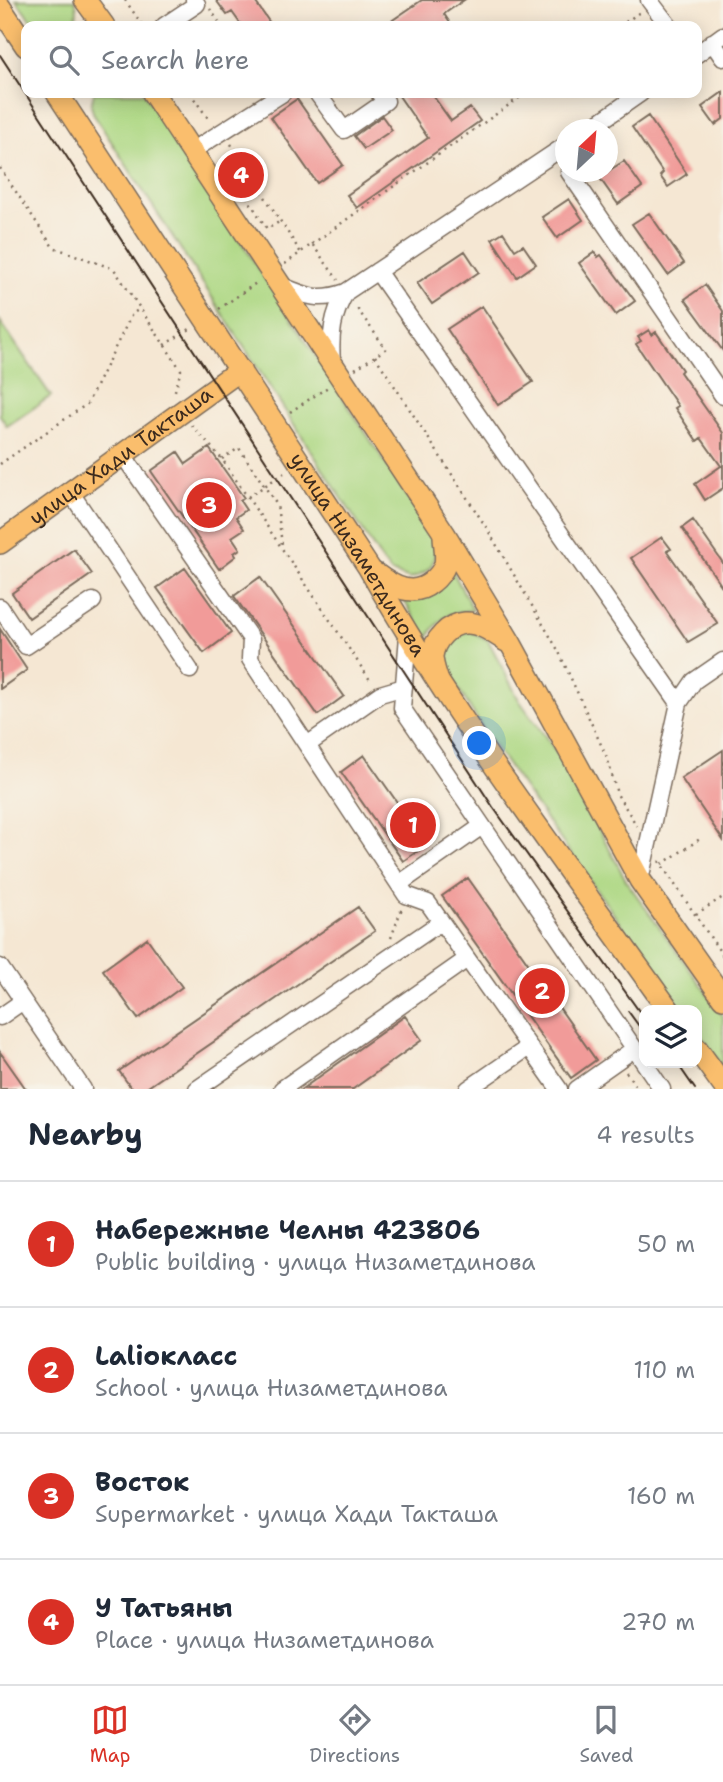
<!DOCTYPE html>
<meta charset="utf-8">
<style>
:root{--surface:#fff;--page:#f6f6f7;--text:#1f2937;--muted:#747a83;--line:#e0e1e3;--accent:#d93025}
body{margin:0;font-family:"Shantell Sans",sans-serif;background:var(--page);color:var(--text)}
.controls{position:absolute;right:21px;bottom:21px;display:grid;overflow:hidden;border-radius:14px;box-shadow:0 4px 18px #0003}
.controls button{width:63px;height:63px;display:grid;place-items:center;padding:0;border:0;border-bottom:2px solid var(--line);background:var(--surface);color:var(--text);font:35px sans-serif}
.compass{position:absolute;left:555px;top:119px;width:63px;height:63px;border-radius:50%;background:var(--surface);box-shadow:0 4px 18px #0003;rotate:26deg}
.you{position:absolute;left:480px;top:744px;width:24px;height:24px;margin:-18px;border:5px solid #fff;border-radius:50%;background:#1a73e8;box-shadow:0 0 0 10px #1a73e833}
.badge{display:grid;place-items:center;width:46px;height:46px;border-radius:50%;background:var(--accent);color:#fff;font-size:23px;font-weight:700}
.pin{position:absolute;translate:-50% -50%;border:4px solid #fff;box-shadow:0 2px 7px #0006}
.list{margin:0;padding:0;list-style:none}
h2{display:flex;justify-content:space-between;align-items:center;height:91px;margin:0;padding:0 28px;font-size:30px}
h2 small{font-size:23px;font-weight:400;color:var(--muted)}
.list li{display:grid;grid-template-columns:46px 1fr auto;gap:21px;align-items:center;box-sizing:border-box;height:126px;padding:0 28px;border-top:2px solid var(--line)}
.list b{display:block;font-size:26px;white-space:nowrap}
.list p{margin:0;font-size:23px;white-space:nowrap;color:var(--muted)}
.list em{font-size:23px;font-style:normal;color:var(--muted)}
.icon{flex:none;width:38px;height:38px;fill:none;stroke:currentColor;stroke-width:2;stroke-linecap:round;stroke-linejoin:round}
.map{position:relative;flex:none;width:723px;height:1089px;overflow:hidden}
.search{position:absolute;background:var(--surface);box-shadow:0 4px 18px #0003;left:21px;right:21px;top:21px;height:77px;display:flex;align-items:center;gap:18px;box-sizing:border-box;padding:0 24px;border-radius:14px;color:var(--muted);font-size:26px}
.sheet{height:595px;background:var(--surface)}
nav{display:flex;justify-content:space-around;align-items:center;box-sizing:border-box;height:98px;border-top:2px solid var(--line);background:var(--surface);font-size:19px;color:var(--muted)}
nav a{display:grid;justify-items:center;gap:4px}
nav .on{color:var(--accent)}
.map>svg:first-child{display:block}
.green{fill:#aed884;stroke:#748151;stroke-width:2}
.building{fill:#f19b99}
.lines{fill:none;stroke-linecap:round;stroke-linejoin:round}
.minor-casing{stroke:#7c6c5d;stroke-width:19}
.major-casing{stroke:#7c6c5d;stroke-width:24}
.path{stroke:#7c6c5d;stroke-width:2.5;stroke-dasharray:2 5;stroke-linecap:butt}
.minor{stroke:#fff;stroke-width:16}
.major{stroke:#fabe6d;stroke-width:21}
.tram{stroke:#3b2a1e;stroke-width:2}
.labels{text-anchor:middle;stroke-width:7;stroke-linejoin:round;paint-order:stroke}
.street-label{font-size:21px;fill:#3b2a1e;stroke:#f7f3e8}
</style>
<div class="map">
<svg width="723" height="1089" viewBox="0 0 723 1089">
<rect width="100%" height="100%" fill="#f7f3e8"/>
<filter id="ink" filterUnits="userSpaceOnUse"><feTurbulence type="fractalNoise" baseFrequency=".0143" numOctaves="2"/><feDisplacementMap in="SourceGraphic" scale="14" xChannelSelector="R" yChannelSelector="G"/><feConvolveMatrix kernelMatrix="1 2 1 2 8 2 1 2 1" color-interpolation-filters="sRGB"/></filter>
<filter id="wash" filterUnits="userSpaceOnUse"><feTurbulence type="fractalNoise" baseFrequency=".00686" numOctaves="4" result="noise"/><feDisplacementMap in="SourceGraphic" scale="28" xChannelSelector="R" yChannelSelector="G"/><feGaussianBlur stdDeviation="1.57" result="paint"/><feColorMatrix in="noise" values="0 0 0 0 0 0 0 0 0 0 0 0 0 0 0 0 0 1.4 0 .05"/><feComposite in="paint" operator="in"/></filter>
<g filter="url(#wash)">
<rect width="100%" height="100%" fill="#f5e7d3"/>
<path class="green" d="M 16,0 L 75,0 C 78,10 78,18 71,26 L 36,26 Z
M 94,93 L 144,93 L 435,539 C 436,564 433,571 410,579 L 391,572 L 383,562 L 94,115 L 91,106 Z
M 0,321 L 51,396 L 7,426 L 0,415 Z
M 452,570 L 473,610 C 449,611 438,619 427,639 L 402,597 Z
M 470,631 L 488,640 L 519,700 L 560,757 L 627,882 L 723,1016 L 723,1067 L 697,1030 L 697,1010 L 682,1010 L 494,746 L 441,661 C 446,643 452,636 470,631 Z"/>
<g id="blocks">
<path class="building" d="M 216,0 L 254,0 L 272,26 L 242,26 L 232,12 L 227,15 Z
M 422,0 L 464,0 L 444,14 L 452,26 L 384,26 Z
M 723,92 L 723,119 L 715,125 L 702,107 Z
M 397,93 L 431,93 L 451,121 L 470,108 L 480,121 L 357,208 L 347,195 L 428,138 Z
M 297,99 L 343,165 L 317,183 L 271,117 Z
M 382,116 L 392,130 L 364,149 L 354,136 Z
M 648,116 L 687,174 L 668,187 L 660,176 L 663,173 L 632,127 Z
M 624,161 L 642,187 L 618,204 L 599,177 Z
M 569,199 L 583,220 L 557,238 L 542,217 Z
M 649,213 L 684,263 L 668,275 L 632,224 Z
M 503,232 L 515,250 L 523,245 L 536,264 L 517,277 L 492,239 Z
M 465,251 L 479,272 L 432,304 L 417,283 Z
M 595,252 L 598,257 L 601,255 L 635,301 L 616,315 L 579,263 Z
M 705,285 L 723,311 L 723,351 L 685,299 Z
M 482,306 L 533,382 L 498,405 L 447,329 Z
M 649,330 L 652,335 L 656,332 L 682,370 L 680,372 L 723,433 L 723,488 L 705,500 L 695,484 L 721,466 L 701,438 L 697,441 L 675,408 L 678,406 L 636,344 L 641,341 L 638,337 Z
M 209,448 L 244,498 L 240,501 L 246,510 L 236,517 L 244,529 L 232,537 L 240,549 L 234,553 L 236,556 L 219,569 L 151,471 L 178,452 L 186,464 Z
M 693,520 L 723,563 L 723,588 L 682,528 Z
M 662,537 L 671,549 L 667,551 L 718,624 L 688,642 L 631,558 Z
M 74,549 L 92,574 L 29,618 L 12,593 Z
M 185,568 L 231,633 L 204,653 L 157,588 Z
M 260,577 L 344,696 L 318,715 L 234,596 Z
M 0,629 L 27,670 L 0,689 Z
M 723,750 L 723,840 L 681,778 Z
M 364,755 L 427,845 L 403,861 L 341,772 Z
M 468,878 L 596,1060 L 571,1078 L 442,896 Z
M 358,907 L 375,931 L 145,1089 L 132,1089 L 119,1071 Z
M 147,938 L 182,987 L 138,1019 L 103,970 Z
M 405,1016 L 422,1040 L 353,1089 L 302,1089 Z
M 0,1052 L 26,1089 L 0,1089 Z"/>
</g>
</g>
<g filter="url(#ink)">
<use href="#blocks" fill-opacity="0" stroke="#7c6c5d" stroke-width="2"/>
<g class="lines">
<g class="minor-casing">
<path id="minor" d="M 649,0 L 669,26
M 164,26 L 197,4 L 194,0
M 712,42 L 723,58
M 697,54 L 723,35
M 317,93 L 344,130 L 386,101 L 379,93
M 588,130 L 641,93
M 192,151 L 283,93
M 569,172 L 723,396
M 377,271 L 679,703
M 280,285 C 306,296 318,302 346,292 L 566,145
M 332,362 C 330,336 332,315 346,292
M 123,455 L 251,639 L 250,659 L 406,895 L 428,903 L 559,1089
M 71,493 L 190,670
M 0,607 L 26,646 L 93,601
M 408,636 L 402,708 L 662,1089
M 307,745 L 380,694 L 404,687
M 640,880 L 679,703 L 694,681 L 723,661
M 399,884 L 482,826
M 0,967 L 83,1089
M 0,1017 L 23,1001
M 197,1089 L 441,922
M 282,1089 L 467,959
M 468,1089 L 529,1047
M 577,1089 L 634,1049"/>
</g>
<g class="major-casing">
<g id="major">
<path d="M 85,0 L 104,26"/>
<path d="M 0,7 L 26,46"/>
<path id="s1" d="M 57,93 L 369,568 C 457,723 566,865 669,1010"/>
<path d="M 153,93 L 444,533 L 511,644 L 640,880 L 723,998"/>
<path id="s2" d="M 0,543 L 240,370"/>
<path d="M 376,574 C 393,587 413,598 432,582 C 437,578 444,570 445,564 C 447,555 444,544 444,535"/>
<path d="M 437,678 C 435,672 432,663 432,656 C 434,640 449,624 465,623 C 480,622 494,633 506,641"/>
<path d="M 697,1049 L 723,1085"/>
</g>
</g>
<path class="path" d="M 125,0 L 143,26
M 210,9 L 222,26
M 620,26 L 640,12
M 190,93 L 210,121
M 231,144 L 301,253
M 228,167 L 267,229 L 279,222
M 0,168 L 53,247 L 114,269 L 181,370 L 174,394
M 312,244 L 526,93
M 285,264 L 312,244 L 338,280
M 219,309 L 256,283
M 164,345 L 190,329
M 375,356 L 486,527 L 558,650 L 608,760 L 617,794 L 637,826
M 355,369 L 386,349 L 356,307
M 290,412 L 328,387
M 192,425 L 222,459 L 372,683
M 222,459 L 239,448 L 277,505 L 282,545
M 0,464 L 87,404 L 132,314 L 141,308
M 248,497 L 284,473
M 659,861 L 723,956
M 662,864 L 700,839
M 696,914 L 723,897
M 391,938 L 402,908
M 626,1072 L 638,1089"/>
<use href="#minor" class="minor"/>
<use href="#major" class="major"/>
<path class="tram" d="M 0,55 L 493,807 L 644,1018
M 628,1011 L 644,1033
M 677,1063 L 695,1089"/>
</g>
</g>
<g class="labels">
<g class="street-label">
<text dy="7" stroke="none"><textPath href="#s2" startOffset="149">улица Хади Такташа</textPath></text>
<text dy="7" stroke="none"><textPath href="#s1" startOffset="551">улица Низаметдинова</textPath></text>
</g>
</g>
</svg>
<div class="controls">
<button><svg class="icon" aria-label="layers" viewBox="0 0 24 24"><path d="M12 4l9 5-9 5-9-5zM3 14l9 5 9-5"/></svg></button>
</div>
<svg class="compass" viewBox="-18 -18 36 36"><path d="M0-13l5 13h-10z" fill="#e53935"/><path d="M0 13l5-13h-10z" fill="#747a83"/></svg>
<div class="you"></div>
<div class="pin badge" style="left:413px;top:825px">1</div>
<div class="pin badge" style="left:542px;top:991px">2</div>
<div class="pin badge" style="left:209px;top:505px">3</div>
<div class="pin badge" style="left:241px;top:175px">4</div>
<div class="search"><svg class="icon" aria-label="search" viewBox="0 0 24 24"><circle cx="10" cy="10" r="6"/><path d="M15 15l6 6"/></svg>Search here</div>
</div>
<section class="sheet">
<h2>Nearby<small>4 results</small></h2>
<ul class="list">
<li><span class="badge">1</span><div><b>Набережные Челны 423806</b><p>Public building · улица Низаметдинова</p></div><em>50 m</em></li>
<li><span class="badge">2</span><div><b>Lalioкласс</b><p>School · улица Низаметдинова</p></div><em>110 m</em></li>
<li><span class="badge">3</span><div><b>Восток</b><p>Supermarket · улица Хади Такташа</p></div><em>160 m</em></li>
<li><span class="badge">4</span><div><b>У Татьяны</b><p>Place · улица Низаметдинова</p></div><em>270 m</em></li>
</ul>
</section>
<nav>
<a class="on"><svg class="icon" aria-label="map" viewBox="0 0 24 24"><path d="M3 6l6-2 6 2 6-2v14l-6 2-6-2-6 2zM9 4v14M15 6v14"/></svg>Map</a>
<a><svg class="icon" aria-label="directions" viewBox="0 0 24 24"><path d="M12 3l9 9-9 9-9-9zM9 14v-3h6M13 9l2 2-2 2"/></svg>Directions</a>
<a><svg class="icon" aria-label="saved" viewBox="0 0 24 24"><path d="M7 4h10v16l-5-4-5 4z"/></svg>Saved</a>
</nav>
